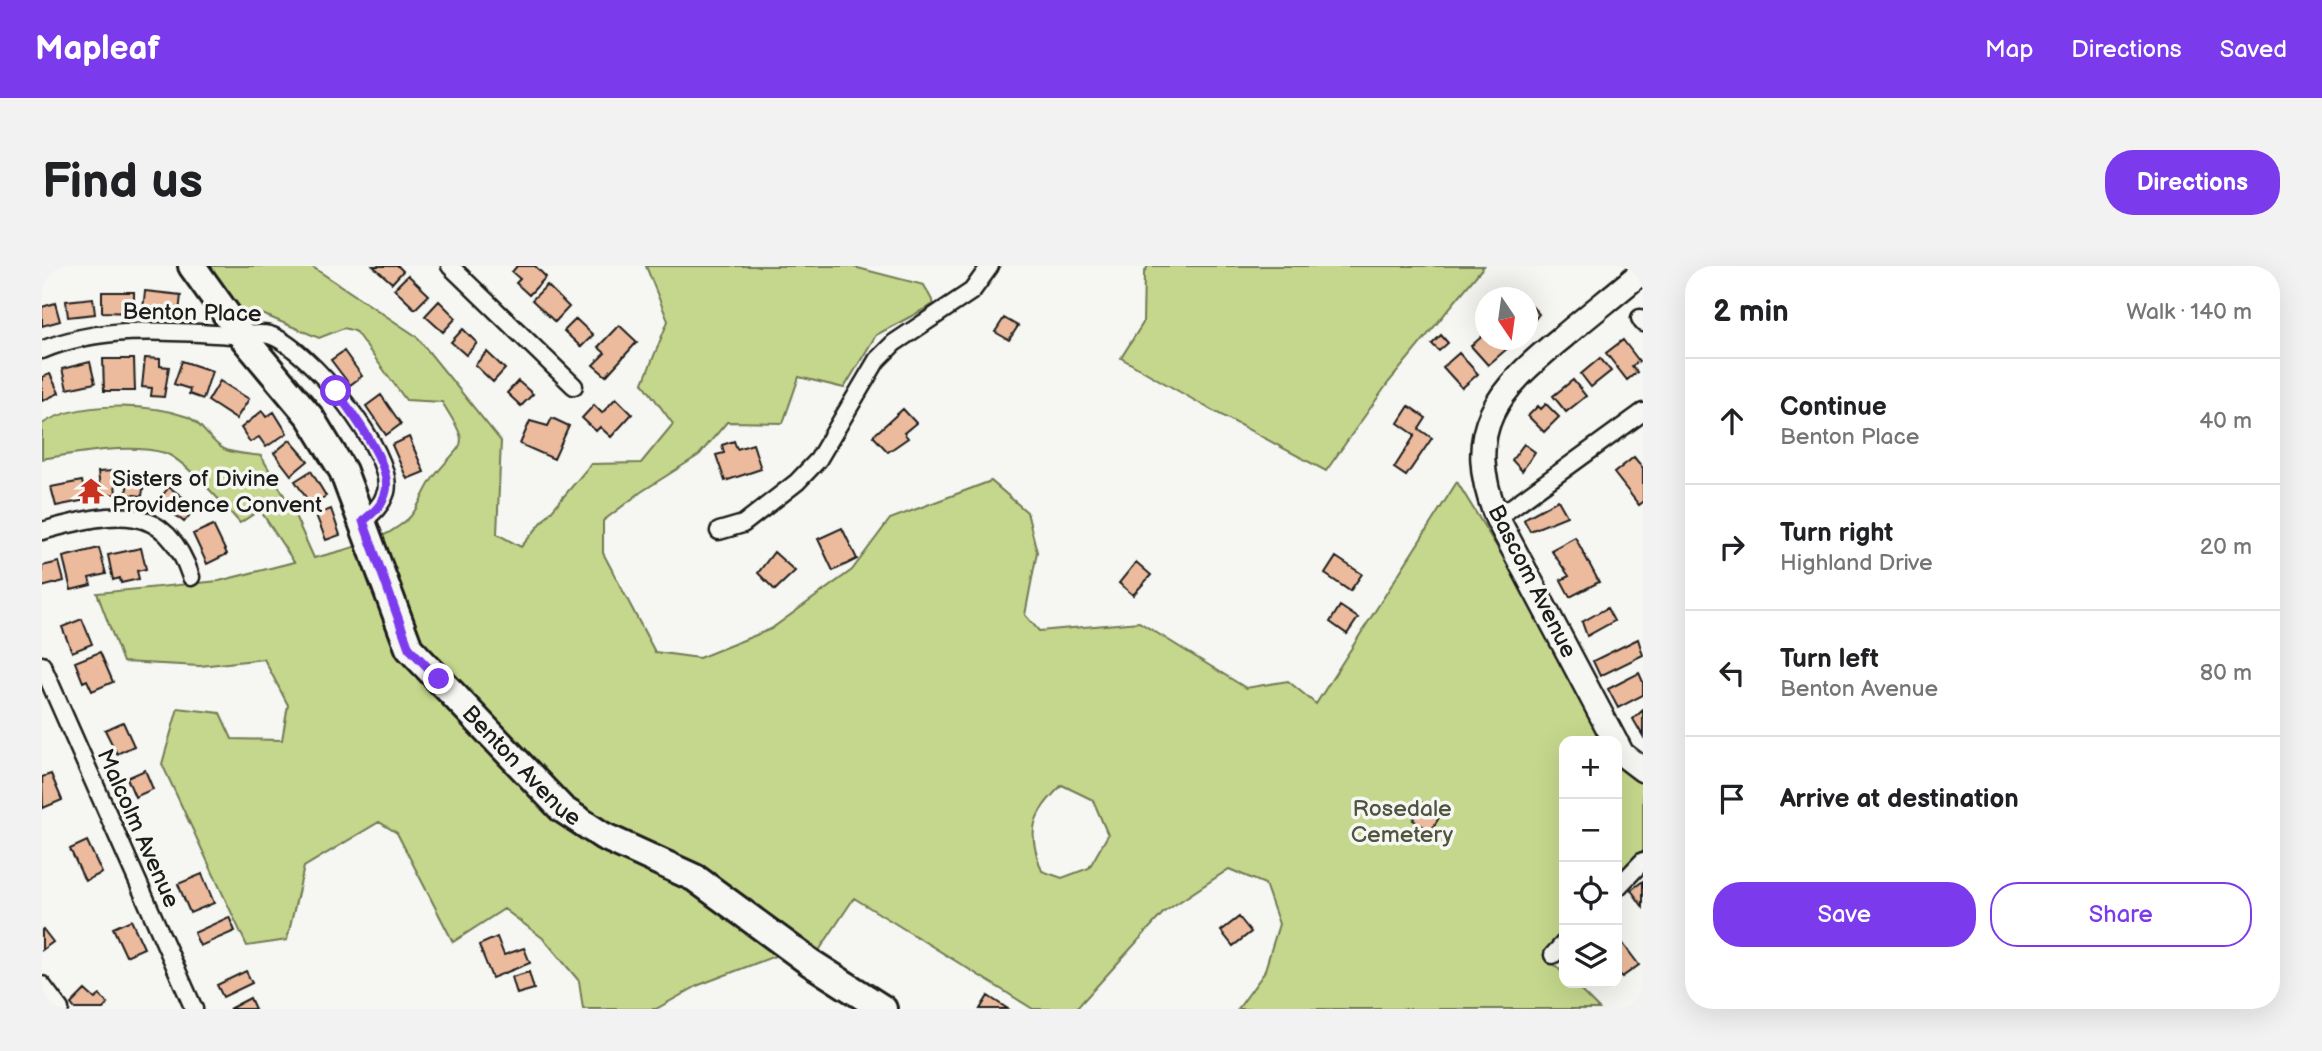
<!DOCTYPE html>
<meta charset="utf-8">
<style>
:root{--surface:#fff;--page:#f2f2f2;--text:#202124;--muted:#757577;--line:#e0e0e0;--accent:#7c3aed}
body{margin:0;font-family:"Balsamiq Sans",sans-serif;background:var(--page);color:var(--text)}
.controls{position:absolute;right:21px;bottom:21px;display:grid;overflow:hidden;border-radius:14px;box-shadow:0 7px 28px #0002}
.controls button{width:63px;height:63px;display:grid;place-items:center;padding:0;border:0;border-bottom:2px solid var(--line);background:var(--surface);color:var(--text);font:35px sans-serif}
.compass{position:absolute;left:1433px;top:21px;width:63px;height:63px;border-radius:50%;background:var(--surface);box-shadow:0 7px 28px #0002;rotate:167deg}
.stop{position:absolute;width:21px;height:21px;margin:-16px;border:5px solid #7c3aed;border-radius:50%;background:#fff}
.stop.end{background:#7c3aed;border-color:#fff;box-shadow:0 2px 7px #0008}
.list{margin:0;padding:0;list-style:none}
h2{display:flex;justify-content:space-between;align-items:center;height:91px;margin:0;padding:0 28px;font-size:30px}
h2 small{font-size:23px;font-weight:400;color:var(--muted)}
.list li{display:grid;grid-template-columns:46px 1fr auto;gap:21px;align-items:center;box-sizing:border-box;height:126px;padding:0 28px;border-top:2px solid var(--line)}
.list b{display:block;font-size:26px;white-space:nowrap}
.list p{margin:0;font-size:23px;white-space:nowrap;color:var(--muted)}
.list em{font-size:23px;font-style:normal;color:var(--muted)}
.actions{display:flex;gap:14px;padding:21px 28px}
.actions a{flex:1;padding:16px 0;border:2px solid var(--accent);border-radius:28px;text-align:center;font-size:24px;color:var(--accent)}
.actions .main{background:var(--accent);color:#fff}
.icon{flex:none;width:38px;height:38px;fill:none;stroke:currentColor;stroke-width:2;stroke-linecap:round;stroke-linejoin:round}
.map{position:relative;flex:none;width:1601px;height:743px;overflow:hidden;border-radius:28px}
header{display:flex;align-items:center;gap:42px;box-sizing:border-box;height:98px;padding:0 35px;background:var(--accent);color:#fff}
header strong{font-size:33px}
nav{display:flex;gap:38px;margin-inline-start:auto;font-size:24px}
.intro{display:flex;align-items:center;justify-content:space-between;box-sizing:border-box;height:168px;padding:0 42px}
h1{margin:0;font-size:49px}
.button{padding:18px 32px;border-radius:28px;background:var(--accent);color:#fff;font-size:24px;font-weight:700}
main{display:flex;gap:42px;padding:0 42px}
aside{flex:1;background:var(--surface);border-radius:28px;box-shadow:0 7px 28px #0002}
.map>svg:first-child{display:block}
.green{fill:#c5d78c;stroke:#707a54;stroke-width:2;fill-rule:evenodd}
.building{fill:#ecbb9d;stroke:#1c1c1c;stroke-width:2}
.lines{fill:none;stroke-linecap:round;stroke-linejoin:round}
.street-casing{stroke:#1c1c1c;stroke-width:21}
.secondary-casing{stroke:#1c1c1c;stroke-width:28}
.primary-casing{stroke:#1c1c1c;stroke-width:32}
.street{stroke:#f6f6f2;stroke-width:16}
.secondary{stroke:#f6f6f2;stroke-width:23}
.primary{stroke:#f6f6f2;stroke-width:26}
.route{stroke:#7c3aed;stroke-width:9}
.labels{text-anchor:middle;stroke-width:7;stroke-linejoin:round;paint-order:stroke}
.street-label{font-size:23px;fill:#1c1c1c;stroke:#f6f6f2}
.poi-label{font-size:23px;fill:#1c1c1c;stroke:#f6f6f2;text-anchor:start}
.park-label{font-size:23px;fill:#4f543e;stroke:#f6f6f2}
</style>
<header>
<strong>Mapleaf</strong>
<nav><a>Map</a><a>Directions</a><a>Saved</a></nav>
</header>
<div class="intro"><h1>Find us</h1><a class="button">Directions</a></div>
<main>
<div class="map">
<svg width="1601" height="743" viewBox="0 0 1601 743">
<rect width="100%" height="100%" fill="#f6f6f2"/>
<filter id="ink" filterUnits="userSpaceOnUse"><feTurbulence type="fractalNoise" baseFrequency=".0143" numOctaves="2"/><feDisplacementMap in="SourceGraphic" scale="14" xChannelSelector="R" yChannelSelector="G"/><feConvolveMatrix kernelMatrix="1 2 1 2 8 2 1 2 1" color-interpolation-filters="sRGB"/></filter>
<g filter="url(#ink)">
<path class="green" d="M 150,0 L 269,0 L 374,70 L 459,175 L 455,268 L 479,281 L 549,198 L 599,197 L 631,158 L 601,117 L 626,55 L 604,0 L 808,0 L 882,19 L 892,38 L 834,69 L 802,122 L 757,111 L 741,157 L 685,156 L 657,189 L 599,226 L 561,255 L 561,287 L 613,386 L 657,392 L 729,363 L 810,304 L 848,253 L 949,215 L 985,246 L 995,286 L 983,349 L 997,365 L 1097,356 L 1204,422 L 1246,415 L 1274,438 L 1415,216 L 1482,325 L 1564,475 L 1522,475 L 1522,668 L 1503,689 L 1522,708 L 1522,717 L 1531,717 L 1557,743 L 1196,743 L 1222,707 L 1237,658 L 1223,618 L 1187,603 L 1122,646 L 1034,743 L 991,743 L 812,632 L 774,689 L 738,688 L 657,719 L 614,743 L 541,743 L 537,715 L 502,673 L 462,643 L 411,676 L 355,567 L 337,556 L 262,601 L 245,674 L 205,680 L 120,498 L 136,442 L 178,447 L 190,473 L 240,474 L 246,439 L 222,393 L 158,400 L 81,396 L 55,327 L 177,315 L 252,296 L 218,244 L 198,257 C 183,240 143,194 123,187 C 88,177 35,187 0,193 L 0,158 C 35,135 107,137 146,151 C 160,157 168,176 182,183 C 192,188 207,188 219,190 L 250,243 L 272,292 C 305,283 339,277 366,253 C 377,243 382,224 391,212 C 421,172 431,186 400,136 L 364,134 L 313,65 L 302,62 L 277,72 L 213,45 L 193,59 ZM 1020,519 L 1051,534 L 1066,569 L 1047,602 L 1020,612 L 1000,605 C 985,564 989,550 1020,519 Z
M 1106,0 L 1442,0 L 1346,117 L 1284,205 L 1164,141 L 1079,92 L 1101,57 L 1102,7 Z
M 1575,490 L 1601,509 L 1601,584 L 1575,612 Z"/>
<path class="building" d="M 331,0 L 356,0 L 361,5 L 350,17 Z
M 475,0 L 493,0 L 504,11 L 487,29 L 474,17 L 478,13 L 470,6 Z
M 366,9 L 387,29 L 373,43 L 352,23 Z
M 505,19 L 527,41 L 513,56 L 490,34 Z
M 103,25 L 139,29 L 137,47 L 101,44 Z
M 60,26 L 92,26 L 92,47 L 60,46 Z
M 51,32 L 53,48 L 26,51 L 24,35 Z
M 397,35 L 414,52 L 401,66 L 383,50 Z
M 1486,36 L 1497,48 L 1487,61 L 1486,59 Z
M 13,37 L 18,55 L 0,60 L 0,41 Z
M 962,52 L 976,60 L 967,74 L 953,66 Z
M 534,53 L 551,69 L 539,81 L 522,65 Z
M 577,59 L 595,76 L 564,110 L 551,99 L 563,87 L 556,81 Z
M 421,63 L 435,77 L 424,89 L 409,76 Z
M 1444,67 L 1444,74 L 1459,74 L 1466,82 L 1446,99 L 1429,80 Z
M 1399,69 L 1406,77 L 1397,85 L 1390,78 Z
M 1581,74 L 1597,95 L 1590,100 L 1595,106 L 1585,114 L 1564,87 Z
M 302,85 L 320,110 L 308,119 L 289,94 Z
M 445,86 L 463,103 L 451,116 L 433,99 Z
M 1417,87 L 1436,108 L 1420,122 L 1401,101 Z
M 103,92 L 118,93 L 118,100 L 127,101 L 122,131 L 109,130 L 110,122 L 100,121 Z
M 1558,92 L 1569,105 L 1549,121 L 1539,108 Z
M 61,93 L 92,93 L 93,125 L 62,125 Z
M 140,95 L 170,105 L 161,133 L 147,128 L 148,123 L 132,118 Z
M 48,96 L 53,117 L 25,123 L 20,103 Z
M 8,108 L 17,127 L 0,135 L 0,111 Z
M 1531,114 L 1544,130 L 1524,146 L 1511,130 Z
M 178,115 L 207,133 L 194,153 L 166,135 Z
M 476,115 L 491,128 L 479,140 L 465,127 Z
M 339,129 L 359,158 L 344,169 L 324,140 Z
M 574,132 L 590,148 L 569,171 L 558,161 L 554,165 L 540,152 L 552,139 L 560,147 Z
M 1504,138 L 1517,151 L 1502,166 L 1486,150 L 1496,140 L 1499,143 Z
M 1367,140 L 1384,152 L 1377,163 L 1390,172 L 1364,210 L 1352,202 L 1373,169 L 1356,157 Z
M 861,143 L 874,157 L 862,167 L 866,172 L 846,186 L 831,170 Z
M 220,145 L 224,151 L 232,146 L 245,167 L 224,181 L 217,171 L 208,176 L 199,162 Z
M 510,152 L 527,160 L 512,193 L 478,178 L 488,155 L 506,160 Z
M 367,171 L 382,206 L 365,213 L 350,179 Z
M 248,174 L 266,195 L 249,209 L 232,187 Z
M 692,175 L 695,183 L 711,178 L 719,203 L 683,215 L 674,189 L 682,187 L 680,179 Z
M 1482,178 L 1493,186 L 1480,205 L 1470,194 Z
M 1592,191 L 1601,202 L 1601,236 L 1597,239 L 1572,207 Z
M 72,205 L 74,228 L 59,230 L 56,206 Z
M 269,205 L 284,230 L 269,239 L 253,215 Z
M 87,208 L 103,211 L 100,230 L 84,228 Z
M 40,215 L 44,234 L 14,240 L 9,221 Z
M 127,221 L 154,241 L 142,256 L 116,235 Z
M 1516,234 L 1525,250 L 1488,265 L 1482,254 L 1485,251 Z
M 289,243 L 298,269 L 284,274 L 274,249 Z
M 171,259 L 185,288 L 165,298 L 151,268 Z
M 800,262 L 815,293 L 791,305 L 776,273 Z
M 1533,271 L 1557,316 L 1528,331 L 1519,314 L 1527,310 L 1509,284 Z
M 57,282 L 64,308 L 47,312 L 49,319 L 29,324 L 21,291 Z
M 99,282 L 104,303 L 95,305 L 97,313 L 79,317 L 78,312 L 71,314 L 66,289 Z
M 732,286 L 753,305 L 733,324 L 716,307 Z
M 1294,291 L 1320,308 L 1308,325 L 1283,308 Z
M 17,296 L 22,315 L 0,321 L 0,300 Z
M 1094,296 L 1109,309 L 1091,329 L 1077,317 Z
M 1298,340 L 1316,352 L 1305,368 L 1288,356 Z
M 1565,342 L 1572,355 L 1545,370 L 1540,356 Z
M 40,353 L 50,378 L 30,386 L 20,361 Z
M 1596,373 L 1601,389 L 1558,410 L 1551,395 Z
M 58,386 L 71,416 L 50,425 L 45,414 L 41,416 L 33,396 Z
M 1597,407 L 1601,416 L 1601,429 L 1576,442 L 1566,423 Z
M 1601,444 L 1601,470 L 1591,453 Z
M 81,456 L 92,480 L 75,488 L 63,464 Z
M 103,504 L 111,523 L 93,531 L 85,512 Z
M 9,508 L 20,534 L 1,542 L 0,511 Z
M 1381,537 L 1399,548 L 1389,565 L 1371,554 Z
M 45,575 L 60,607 L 43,615 L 28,583 Z
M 160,608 L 172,637 L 148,647 L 136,618 Z
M 1601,615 L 1601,641 L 1589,624 Z
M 187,651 L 193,665 L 158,680 L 152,667 Z
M 1197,651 L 1209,666 L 1191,680 L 1179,665 Z
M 89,654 L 102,682 L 84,690 L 71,662 Z
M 1,663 L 11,676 L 0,684 L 0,664 Z
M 455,671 L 462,689 L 482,682 L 488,697 L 450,712 L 437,679 Z
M 1576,671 L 1597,699 L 1580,711 L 1575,704 Z
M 204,705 L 210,717 L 181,731 L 175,719 Z
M 487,706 L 492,723 L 475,728 L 470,711 Z
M 43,724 L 53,733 L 58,729 L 66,738 L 61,743 L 33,743 L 29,738 Z
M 946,730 L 966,743 L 938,743 Z
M 208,732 L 213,743 L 187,743 Z"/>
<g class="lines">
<g class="street-casing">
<path id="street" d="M 408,0 L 532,120
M 1598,52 L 1601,57
M 0,84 C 61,59 126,65 190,69 C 202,70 217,66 227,69 C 264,79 354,188 344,226 C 340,239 331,247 321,255
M 1455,252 L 1601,146
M 0,265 C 66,248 122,230 149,311
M 677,265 L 701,258 L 755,216 L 776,194 L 835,94 L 852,77 L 930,25 L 948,0
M 0,399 L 152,743
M 1575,622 L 1601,595
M 1511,689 L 1522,677
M 0,719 L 18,743"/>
</g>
<g class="secondary-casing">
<path id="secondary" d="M 1573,475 L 1455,252 C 1419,163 1455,124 1522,70 C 1548,48 1575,27 1601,5
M 1575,478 L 1580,488 L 1601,504"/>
</g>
<g class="primary-casing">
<g id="primary">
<path id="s1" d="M 150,0 L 200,70 L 268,151 L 301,205 L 367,382 L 520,543 L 561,570 L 653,612 L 769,697 L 841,743"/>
</g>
</g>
<use href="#street" class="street"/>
<use href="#secondary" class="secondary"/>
<use href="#primary" class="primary"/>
</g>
</g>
<g class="lines" filter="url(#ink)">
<path class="route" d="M 294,125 C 309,146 350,198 344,225 C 341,239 331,247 321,255 L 367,382 L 397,413"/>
</g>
<defs>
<g id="temple-bare" transform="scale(2.1)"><path d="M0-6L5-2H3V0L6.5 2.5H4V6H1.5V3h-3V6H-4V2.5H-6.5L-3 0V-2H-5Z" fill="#c8321e" stroke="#f6f6f2" stroke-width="2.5" paint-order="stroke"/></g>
</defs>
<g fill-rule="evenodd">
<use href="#temple-bare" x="49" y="225"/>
</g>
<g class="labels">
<g class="street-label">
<text transform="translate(150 46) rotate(1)" y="8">Benton Place</text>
<text transform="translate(1491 315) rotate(63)" y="8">Bascom Avenue</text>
<text dy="8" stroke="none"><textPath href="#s1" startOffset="607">Benton Avenue</textPath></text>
<text transform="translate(97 562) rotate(66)" y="8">Malcolm Avenue</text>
</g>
<g class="poi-label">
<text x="70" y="220">Sisters of Divine<tspan x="70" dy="26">Providence Convent</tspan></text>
</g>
<g class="park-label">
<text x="1360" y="550">Rosedale<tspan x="1360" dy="26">Cemetery</tspan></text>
</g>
</g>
</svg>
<div class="controls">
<button>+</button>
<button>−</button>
<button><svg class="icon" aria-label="locate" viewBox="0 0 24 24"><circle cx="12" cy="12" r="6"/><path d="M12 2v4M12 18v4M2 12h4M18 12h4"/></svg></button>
<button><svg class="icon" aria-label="layers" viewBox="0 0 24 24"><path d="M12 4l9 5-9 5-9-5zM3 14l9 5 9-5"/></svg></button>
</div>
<svg class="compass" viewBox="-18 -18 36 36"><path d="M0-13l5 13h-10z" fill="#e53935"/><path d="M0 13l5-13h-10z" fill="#757577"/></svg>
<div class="stop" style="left:294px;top:125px"></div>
<div class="stop end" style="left:397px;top:413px"></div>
</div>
<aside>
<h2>2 min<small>Walk · 140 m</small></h2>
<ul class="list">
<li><svg class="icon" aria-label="ahead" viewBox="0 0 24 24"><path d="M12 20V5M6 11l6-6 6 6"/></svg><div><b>Continue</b><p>Benton Place</p></div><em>40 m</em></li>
<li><svg class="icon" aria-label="right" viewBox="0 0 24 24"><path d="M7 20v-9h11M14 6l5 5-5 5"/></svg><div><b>Turn right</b><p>Highland Drive</p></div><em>20 m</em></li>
<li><svg class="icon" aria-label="left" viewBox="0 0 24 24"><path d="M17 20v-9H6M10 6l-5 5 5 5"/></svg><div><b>Turn left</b><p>Benton Avenue</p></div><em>80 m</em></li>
<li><svg class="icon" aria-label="arrive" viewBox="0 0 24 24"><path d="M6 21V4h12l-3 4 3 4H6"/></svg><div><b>Arrive at destination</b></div></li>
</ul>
<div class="actions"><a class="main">Save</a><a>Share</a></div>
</aside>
</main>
